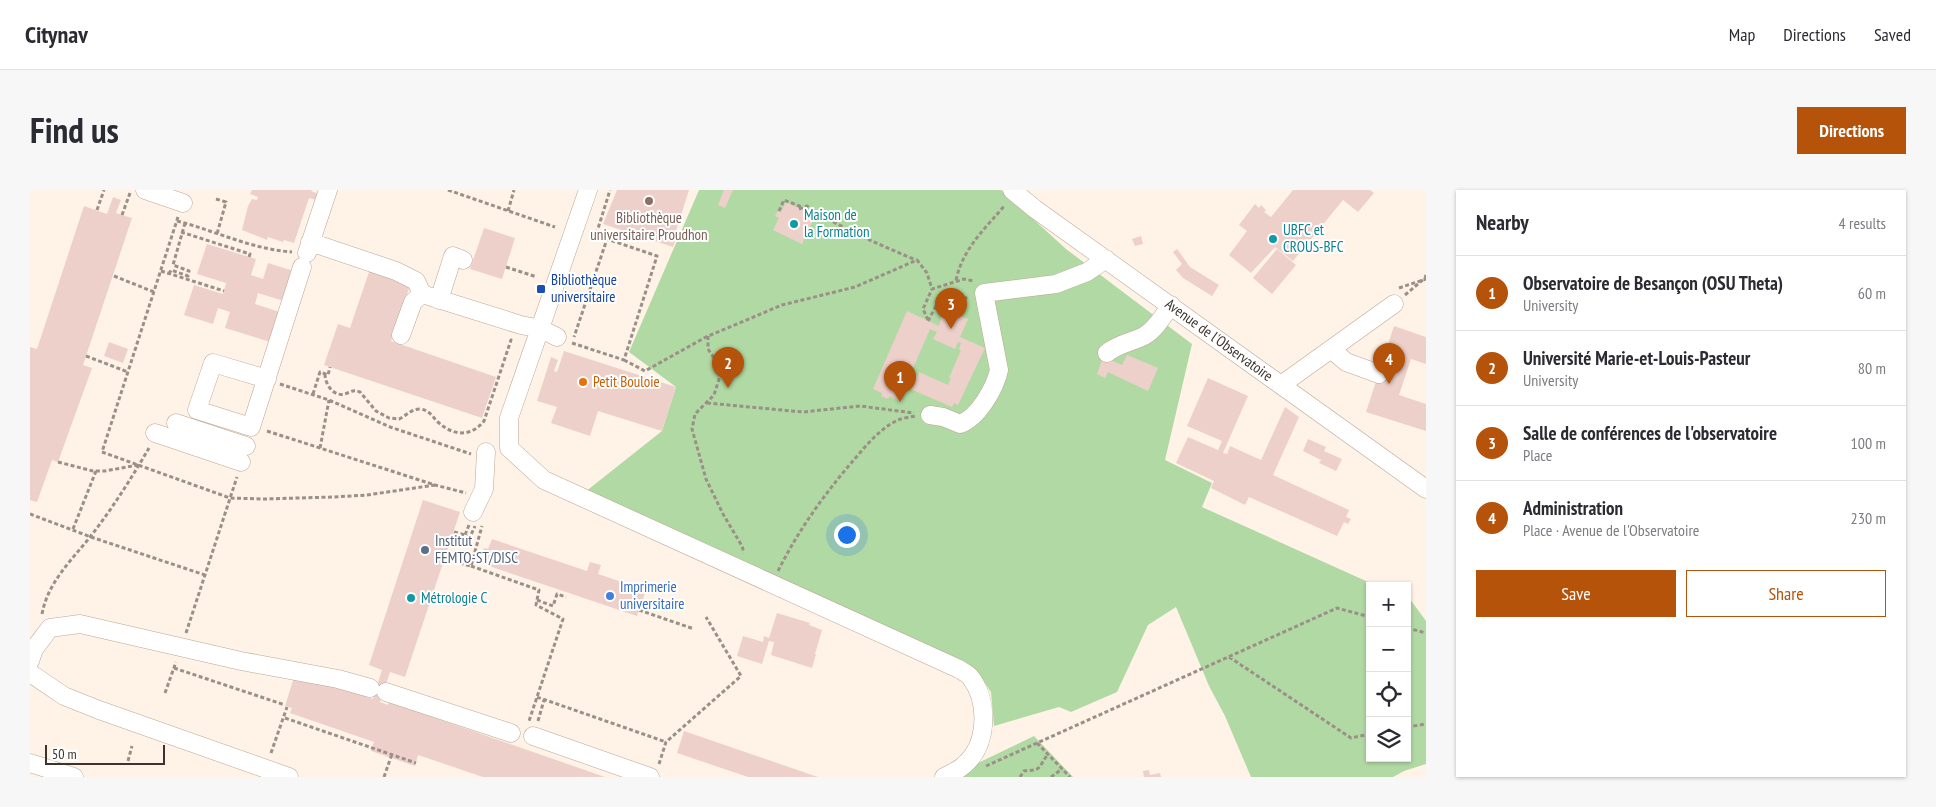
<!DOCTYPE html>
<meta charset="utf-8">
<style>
:root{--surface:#fff;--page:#f7f7f7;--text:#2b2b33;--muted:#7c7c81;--line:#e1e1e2;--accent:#b45309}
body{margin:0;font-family:"PT Sans Narrow",sans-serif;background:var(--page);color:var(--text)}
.controls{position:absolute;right:15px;bottom:15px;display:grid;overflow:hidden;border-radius:0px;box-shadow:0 1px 4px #0004}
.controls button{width:45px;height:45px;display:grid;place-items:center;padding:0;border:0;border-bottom:1px solid var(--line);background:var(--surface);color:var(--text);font:25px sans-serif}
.scale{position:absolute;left:15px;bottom:12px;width:120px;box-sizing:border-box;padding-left:5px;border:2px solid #3c332c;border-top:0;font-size:14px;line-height:18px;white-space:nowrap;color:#3c332c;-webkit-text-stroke:4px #fff;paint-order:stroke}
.you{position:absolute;left:816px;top:344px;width:18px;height:18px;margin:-12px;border:4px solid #fff;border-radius:50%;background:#1a73e8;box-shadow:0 0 0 8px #1a73e833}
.badge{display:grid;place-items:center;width:32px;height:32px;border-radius:50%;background:var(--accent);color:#fff;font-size:16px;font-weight:700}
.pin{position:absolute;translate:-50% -41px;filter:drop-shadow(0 1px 2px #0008)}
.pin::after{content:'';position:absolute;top:26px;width:18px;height:15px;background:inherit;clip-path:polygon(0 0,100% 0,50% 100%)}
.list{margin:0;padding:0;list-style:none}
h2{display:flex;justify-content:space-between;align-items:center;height:65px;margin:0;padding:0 20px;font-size:21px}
h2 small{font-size:16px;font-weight:400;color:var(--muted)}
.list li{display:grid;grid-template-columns:32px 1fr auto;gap:15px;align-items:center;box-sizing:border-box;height:75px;padding:0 20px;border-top:1px solid var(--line)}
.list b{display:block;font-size:19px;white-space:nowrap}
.list p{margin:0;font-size:16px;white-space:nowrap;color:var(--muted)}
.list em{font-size:16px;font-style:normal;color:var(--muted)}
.actions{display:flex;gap:10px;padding:15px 20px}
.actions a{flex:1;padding:11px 0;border:1px solid var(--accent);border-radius:0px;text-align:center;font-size:18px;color:var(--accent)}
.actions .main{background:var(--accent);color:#fff}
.icon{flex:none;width:28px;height:28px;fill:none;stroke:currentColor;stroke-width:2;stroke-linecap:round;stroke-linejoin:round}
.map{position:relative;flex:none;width:1396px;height:587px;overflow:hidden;border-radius:0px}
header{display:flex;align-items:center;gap:30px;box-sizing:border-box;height:70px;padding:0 25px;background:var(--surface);border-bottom:1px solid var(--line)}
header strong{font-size:24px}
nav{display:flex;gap:28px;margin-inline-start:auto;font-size:18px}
.intro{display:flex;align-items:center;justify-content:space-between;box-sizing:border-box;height:120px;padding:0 30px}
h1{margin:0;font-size:35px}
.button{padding:12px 22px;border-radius:0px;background:var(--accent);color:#fff;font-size:18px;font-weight:700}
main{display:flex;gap:30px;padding:0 30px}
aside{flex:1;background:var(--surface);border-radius:0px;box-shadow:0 1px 4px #0004}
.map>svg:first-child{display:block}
.green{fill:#b1d9a4}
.building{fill:#eed0ca;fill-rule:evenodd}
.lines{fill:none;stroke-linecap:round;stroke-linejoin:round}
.minor-casing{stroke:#bba694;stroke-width:19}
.path{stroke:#9b9087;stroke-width:3;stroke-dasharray:4 2.5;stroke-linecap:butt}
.minor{stroke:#fff;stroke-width:18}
.education-dot{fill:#8d6e63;stroke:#fff;stroke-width:2}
.culture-dot{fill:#0f9aa8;stroke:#fff;stroke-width:2}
.transit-dot{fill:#1a4fb4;stroke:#fff;stroke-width:2}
.food-dot{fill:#e8710a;stroke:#fff;stroke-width:2}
.service-dot{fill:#5c6f8a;stroke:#fff;stroke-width:2}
.shop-dot{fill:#3f7fe0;stroke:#fff;stroke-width:2}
.labels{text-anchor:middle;stroke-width:4;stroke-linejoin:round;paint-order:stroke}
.culture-label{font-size:15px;fill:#0d838f;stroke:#fff;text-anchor:start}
.education-label{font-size:15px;fill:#785e54;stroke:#fff}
.transit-label{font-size:15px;fill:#164399;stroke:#fff;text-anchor:start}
.street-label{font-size:15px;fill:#3c332c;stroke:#fff}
.food-label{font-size:15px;fill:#c56008;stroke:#fff;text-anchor:start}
.service-label{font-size:15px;fill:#4e5e75;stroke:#fff;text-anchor:start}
.shop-label{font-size:15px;fill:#366cbe;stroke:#fff;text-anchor:start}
</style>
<header>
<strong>Citynav</strong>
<nav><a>Map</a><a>Directions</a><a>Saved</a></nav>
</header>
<div class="intro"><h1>Find us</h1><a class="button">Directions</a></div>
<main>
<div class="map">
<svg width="1396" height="587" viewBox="0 0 1396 587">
<rect width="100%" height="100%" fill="#fff2e6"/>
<path class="green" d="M 669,0 L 971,0 L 1036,59 L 1162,154 L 1135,270 L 1182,293 L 1172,317 L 1347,396 L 1340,396 L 1340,568 L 1377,568 L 1377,405 L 1396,431 L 1396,574 L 1374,581 L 1363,587 L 1221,587 L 1195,526 L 1179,496 L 1146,417 L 1118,435 L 1087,502 L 1041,522 L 1029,517 L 964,536 L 961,502 L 948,484 L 550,306 L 632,241 L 646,197 L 599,162 Z
M 1004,546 L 1043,587 L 919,587 Z"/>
<path class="building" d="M 222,0 L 282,0 L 281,1 L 289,4 L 286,10 L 279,8 L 264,53 L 254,50 L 253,52 L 238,47 L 237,50 L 212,40 L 218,16 L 222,9 L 227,10 L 228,7 L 220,4 Z
M 587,0 L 659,0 L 645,44 L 647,45 L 643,57 L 573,34 Z
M 694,0 L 703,0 L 695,18 L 688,15 Z
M 1263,0 L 1340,0 L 1344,3 L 1328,22 L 1313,10 L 1263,71 L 1245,57 L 1221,83 L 1199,65 L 1217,41 L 1209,35 L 1225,14 L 1229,18 L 1231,15 L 1236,20 L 1234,22 L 1241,27 Z
M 83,7 L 91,10 L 86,23 L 102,28 L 53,175 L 62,178 L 28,272 L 22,270 L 7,312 L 0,310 L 0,157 L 7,159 L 54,16 L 77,24 Z
M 756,12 L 785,26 L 772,54 L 743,40 L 749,28 L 745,26 L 748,21 L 751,22 Z
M 454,38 L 485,48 L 472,89 L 440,79 Z
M 1111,46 L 1113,54 L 1105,56 L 1102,49 Z
M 177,54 L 226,69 L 221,85 L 233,89 L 238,73 L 267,82 L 257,112 L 228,103 L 225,114 L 253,123 L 244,153 L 195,138 L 200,122 L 188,118 L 183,134 L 154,125 L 164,95 L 193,104 L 196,93 L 167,84 Z
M 1147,59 L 1160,77 L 1189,95 L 1182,106 L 1153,88 L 1146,80 L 1152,74 L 1143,62 Z
M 1247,59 L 1266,75 L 1242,104 L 1223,88 Z
M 340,79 L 381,93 L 361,151 L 466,187 L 452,228 L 294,175 L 308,134 L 320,138 Z
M 917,120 L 938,129 L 930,147 L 955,158 L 928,215 L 924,213 L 922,217 L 878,198 L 881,192 L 878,191 L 869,211 L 859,206 L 858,209 L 851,206 L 852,203 L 843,199 L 877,121 L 909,136 L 912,124 L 914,125 ZM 900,139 L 907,142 L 903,149 L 925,159 L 928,152 L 931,153 L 929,159 L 931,160 L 919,188 L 921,188 L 918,195 L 889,182 L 888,186 L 881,183 Z
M 1364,136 L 1396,147 L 1396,174 L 1381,169 L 1369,205 L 1396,214 L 1396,241 L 1336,222 Z
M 79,152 L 98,159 L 93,173 L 74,166 Z
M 534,161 L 646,197 L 632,241 L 568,221 L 560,246 L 521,233 L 527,217 L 507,211 L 521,167 L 528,170 L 524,181 L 527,182 Z
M 1097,165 L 1128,178 L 1118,201 L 1078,182 L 1075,188 L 1067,184 L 1073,167 L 1092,175 Z
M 1178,188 L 1218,206 L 1193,263 L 1197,264 L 1200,256 L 1231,270 L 1255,217 L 1269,227 L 1243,285 L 1319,320 L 1316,327 L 1321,329 L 1318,334 L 1314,332 L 1307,346 L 1219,307 L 1215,315 L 1181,298 L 1184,291 L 1146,273 L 1158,247 L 1188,260 L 1192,251 L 1157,236 Z
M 1278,249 L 1296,257 L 1294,261 L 1312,269 L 1306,281 L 1289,273 L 1291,270 L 1273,261 Z
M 393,310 L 430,322 L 375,487 L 360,482 L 350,512 L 358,515 L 359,512 L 575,587 L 453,587 L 388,565 L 385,576 L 341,561 L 344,552 L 260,523 L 262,518 L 255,516 L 264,487 L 273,485 L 343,509 L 352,480 L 339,475 Z
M 462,349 L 557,381 L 560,372 L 571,375 L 568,384 L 616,400 L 607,426 L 453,374 L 457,364 L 452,363 L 454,358 L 458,359 Z
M 747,423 L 780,433 L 779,435 L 792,440 L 785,464 L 786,464 L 782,478 L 741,465 L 744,452 L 739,451 L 732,474 L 707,466 L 713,446 L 733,452 L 734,446 L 739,448 Z
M 654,541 L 788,587 L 718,587 L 647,563 Z
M 1119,580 L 1120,585 L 1130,583 L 1131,587 L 1114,587 L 1113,581 Z"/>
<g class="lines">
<g class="minor-casing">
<path id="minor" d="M 115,0 L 153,13
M 558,0 L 479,228 L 479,258 L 514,290 L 929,479 C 933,482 939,484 941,488 C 959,512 958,555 934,575 C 929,580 920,584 914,587
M 982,0 L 1005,19 L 1396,299
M 280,52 L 366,81 L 386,91 L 392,104 L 491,135 L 511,139 L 527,147
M 277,63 L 298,0
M 409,110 L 423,66 L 433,70
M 371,145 L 383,112 L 392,104
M 1301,159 L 1316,172 L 1349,184
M 1077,163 C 1088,154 1102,152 1114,146 C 1126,139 1133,126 1141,115
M 237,189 L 183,173 L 167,220 L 221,237 L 272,77
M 1251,195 L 1364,114
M 900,225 L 913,227 L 930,234 C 948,228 965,198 969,180 L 954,103 L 1026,94 L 1057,82 L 1076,69
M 146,233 L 216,256
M 125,243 L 211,272
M 443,322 L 454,299 L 456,262
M 0,471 L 4,459 L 20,438 L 50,434 L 211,471 L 308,489 L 340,498
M 0,483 L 34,506 L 69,520 L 259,587
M 356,502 L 481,543
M 503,546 L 620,587
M 0,573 L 44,587"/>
</g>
<path class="path" d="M 418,0 L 525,37
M 186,9 L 196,12 L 187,44
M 769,19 L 777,16 C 812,39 848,54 886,70
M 67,20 L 74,0
M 478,21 L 484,0
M 749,21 L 754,10 L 772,17
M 92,25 L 100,3
M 148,27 L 72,262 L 200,308 L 234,309 L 303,307 L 337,305 L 405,295
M 147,31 C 186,41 221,59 262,62
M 151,42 L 220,64 L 219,67
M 577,49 L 566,45 L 580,0
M 476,77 L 507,87
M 131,81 L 194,101
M 139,84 L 141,80 L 158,86 L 159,81 L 143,75 L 155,33
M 84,86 L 124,102
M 926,90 C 933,58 955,39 975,15
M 1369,98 L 1396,89
M 1375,105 L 1395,88 L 1396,85
M 898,130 L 893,119 L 902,99
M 898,131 L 906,116 L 939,107
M 678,146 L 678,159 L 688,174 L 690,186 L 684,205 L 665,224 L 662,239 L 676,289 L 693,324 L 712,356 L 714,363
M 542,153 L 594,170 L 627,66 L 577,49 L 544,147
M 56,166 L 98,182
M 594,170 L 615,181 L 676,147 L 752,115 L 825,97 L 887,70 L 897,83 L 902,99 L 934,89 L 944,91
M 295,184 C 295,194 303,207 315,204 C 321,202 323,199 330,202 L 346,221 L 359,228 L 369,229 C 376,226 381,219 390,219 C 400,220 403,228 409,233 C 424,246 441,247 454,231 L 481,150 L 484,151
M 250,194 L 299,210 L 360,237 L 441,264
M 283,204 L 290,182 L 298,185 L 300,177
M 677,213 L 773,222 L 830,216 L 884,223
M 237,241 L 405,295 L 436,303
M 290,258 L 299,210
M 28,272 L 63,281 L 75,281 L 108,275
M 0,324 L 61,347 L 175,385
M 439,335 L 435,345 L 440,347 L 445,336
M 43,339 L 66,281
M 424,342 L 435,345
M 417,370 L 441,376 L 452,336
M 441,376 L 509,400 L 506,415 L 533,429 L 499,531
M 748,381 C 768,341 793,306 822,272 C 835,257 849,239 868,230 C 873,228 880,227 886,226
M 507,410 L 523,416 L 527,404 L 536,407
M 609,420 L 664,439
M 12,424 C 18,392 41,371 60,347 C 82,319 101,289 119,258
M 1377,438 L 1396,443
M 156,443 L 207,287
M 1199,467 L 1321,548 L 1340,544
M 144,478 L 255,515
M 135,503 L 146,472
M 507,507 L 636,552
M 255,528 L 386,573
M 508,531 L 514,510
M 1377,537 L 1396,534
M 1007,553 L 1040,587
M 241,563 L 257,517
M 98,571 L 102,556
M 629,574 L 636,552 L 711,486 L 676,427
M 956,576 L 1307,418 L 1340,427
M 354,587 L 362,564
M 990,587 L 994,581 C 998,580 1003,581 1007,579 C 1012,576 1013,569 1018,565
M 1021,587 L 1032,579"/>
<use href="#minor" class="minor"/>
</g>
<circle class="education-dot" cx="619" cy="11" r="5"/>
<g class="culture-dot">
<circle cx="764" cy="34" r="5"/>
<circle cx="1243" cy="49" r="5"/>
<circle cx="381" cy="408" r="5"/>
</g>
<rect class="transit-dot" x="506" y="94" width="10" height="10" rx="2.5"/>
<circle class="food-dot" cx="553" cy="192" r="5"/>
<circle class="service-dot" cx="395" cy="360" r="5"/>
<circle class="shop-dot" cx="580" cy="406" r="5"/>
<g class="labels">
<g class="culture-label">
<text x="774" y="30">Maison de<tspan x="774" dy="17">la Formation</tspan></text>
<text x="1253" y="45">UBFC et<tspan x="1253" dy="17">CROUS-BFC</tspan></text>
<text x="391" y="413">Métrologie C</text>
</g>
<g class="education-label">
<text x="619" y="33">Bibliothèque<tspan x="619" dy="17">universitaire Proudhon</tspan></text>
</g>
<g class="transit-label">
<text x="521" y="95">Bibliothèque<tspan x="521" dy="17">universitaire</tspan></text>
</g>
<g class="street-label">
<text transform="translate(1189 150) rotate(36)" y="5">Avenue de l'Observatoire</text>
</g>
<g class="food-label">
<text x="563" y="197">Petit Bouloie</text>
</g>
<g class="service-label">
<text x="405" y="356">Institut<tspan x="405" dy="17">FEMTO-ST/DISC</tspan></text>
</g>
<g class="shop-label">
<text x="590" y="402">Imprimerie<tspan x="590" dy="17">universitaire</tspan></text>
</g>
</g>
</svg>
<div class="controls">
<button>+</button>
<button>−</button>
<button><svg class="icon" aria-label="locate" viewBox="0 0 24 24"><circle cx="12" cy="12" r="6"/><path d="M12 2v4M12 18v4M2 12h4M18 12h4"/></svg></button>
<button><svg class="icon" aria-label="layers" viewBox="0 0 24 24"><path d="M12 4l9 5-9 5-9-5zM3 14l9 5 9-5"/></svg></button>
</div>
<div class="scale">50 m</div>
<div class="you"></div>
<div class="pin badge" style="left:870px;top:212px">1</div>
<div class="pin badge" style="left:698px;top:198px">2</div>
<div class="pin badge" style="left:921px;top:139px">3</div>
<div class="pin badge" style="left:1359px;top:194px">4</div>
</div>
<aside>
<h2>Nearby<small>4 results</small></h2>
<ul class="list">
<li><span class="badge">1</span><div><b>Observatoire de Besançon (OSU Theta)</b><p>University</p></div><em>60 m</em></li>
<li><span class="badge">2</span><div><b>Université Marie-et-Louis-Pasteur</b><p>University</p></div><em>80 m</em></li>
<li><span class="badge">3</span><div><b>Salle de conférences de l'observatoire</b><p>Place</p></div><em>100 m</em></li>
<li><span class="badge">4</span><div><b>Administration</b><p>Place · Avenue de l'Observatoire</p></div><em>230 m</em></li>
</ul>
<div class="actions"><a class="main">Save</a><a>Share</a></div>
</aside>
</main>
